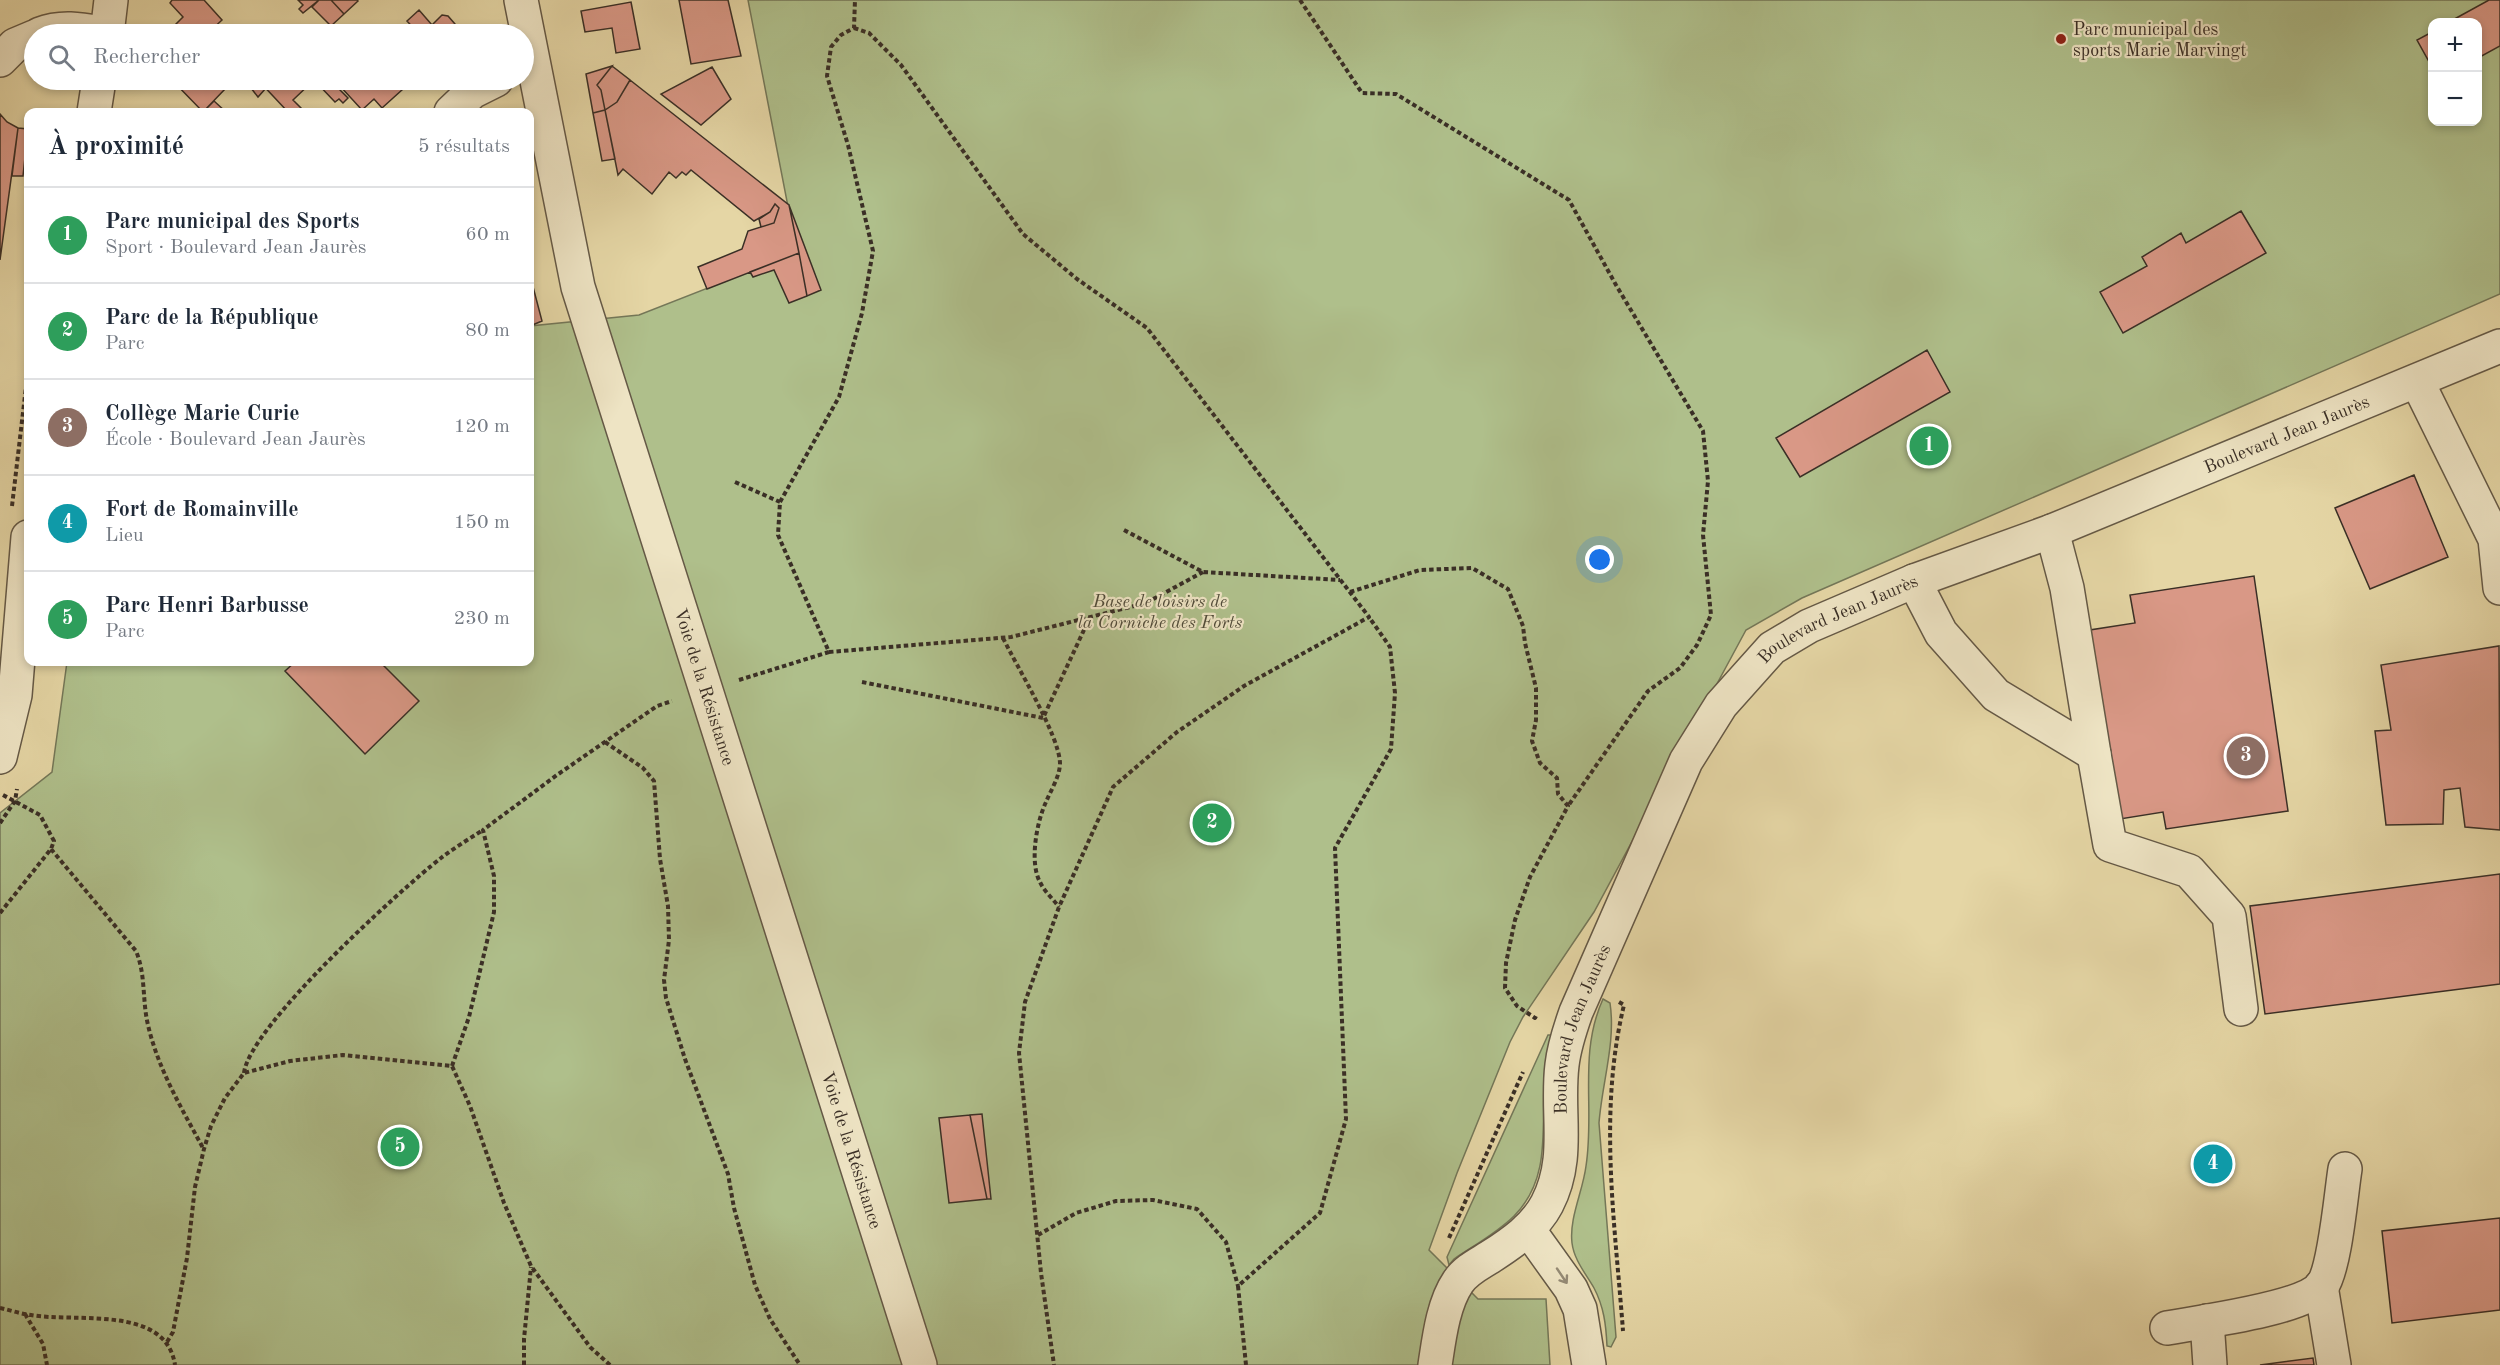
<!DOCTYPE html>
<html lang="fr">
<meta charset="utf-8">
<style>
:root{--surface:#fff;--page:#f6f6f7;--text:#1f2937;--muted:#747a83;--line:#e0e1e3;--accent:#0f766e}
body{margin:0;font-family:"Old Standard TT",serif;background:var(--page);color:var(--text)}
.controls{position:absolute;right:18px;top:18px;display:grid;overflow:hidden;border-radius:12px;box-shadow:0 3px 9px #0003}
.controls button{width:54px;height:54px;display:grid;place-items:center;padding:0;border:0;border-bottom:2px solid var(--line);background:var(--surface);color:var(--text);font:30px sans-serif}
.you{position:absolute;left:1600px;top:560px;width:21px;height:21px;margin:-15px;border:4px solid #fff;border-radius:50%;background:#1a73e8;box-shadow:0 0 0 9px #1a73e833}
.badge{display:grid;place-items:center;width:39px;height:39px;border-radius:50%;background:var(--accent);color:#fff;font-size:20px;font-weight:700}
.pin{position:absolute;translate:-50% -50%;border:3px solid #fff;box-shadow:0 2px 6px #0006}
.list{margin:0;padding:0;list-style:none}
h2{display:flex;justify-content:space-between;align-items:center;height:78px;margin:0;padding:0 24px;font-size:26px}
h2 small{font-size:20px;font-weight:400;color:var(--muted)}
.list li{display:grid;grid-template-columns:39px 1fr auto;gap:18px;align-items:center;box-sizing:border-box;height:96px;padding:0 24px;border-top:2px solid var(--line)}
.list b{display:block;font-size:22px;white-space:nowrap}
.list p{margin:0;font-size:20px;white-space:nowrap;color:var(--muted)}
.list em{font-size:20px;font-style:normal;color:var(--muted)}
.icon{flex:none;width:33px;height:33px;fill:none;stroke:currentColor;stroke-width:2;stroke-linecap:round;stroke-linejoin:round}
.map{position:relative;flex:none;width:2500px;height:1365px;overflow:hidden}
.search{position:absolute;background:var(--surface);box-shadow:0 3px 9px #0003;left:24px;top:24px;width:510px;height:66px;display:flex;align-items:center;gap:15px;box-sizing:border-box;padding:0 21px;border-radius:33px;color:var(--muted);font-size:22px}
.panel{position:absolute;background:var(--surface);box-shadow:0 3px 9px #0003;left:24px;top:108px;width:510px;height:558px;border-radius:12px}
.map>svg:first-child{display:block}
.green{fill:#afbf8b;stroke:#747758;stroke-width:1.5;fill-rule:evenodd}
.building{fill:#d99886;stroke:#3a2f26;stroke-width:1.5}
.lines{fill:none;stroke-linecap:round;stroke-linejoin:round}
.minor-casing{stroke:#655946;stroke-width:36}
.path{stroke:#3a2f26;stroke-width:4;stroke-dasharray:4.5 3;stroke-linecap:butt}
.minor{stroke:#eee4c4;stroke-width:33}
.oneway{stroke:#948a75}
.poi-dot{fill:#8f2418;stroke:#eee4c4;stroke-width:2}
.labels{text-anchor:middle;stroke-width:4.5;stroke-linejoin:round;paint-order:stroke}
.poi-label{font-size:18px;fill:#3a2f26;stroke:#eee4c4;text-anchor:start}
.street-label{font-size:18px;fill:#3a2f26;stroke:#eee4c4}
.park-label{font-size:18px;font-style:italic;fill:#514c3a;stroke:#eee4c4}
</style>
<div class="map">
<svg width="2500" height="1365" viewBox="0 0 2500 1365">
<rect width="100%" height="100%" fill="#e5d6a5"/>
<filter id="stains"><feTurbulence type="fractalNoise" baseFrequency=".00333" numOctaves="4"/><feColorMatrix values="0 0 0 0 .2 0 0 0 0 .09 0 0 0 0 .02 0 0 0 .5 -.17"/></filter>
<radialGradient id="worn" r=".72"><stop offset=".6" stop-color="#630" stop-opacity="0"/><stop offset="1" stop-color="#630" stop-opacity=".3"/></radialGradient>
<path class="green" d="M 748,0 L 2500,0 L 2500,294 L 1802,598 L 1746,630 L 1594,912 L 1523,1017 L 1510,1042 L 1457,1173 L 1429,1250 L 1478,1299 L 1546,1299 L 1550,1365 L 0,1365 L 0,813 L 52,772 L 67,662 L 530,662 L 530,326 L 639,315 L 797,253 ZM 2432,22 L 2478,22 L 2478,122 L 2432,122 Z
M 1603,999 L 1610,1003 C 1616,1042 1602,1083 1599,1123 L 1616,1337 L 1611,1347 L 1607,1346 C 1606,1325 1604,1307 1594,1288 C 1586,1274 1574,1260 1572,1243 C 1569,1218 1583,1191 1586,1166 C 1595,1109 1578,1054 1603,999 Z
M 1548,1035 L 1551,1035 C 1547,1052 1544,1069 1544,1086 C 1542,1132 1550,1180 1514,1216 C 1497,1233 1473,1246 1454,1259 L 1449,1265 L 1447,1257 Z"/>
<path class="building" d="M 172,0 L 204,0 L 222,20 L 207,34 L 174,34 L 170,30 L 183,17 L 170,3 Z
M 298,0 L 319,0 L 303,13 L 299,9 L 303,5 Z
M 319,0 L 331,0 L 344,14 L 331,26 L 312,7 Z
M 331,0 L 357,0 L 358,1 L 344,14 Z
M 679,0 L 728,0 L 741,56 L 691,64 Z
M 2489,0 L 2500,0 L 2500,46 L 2478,58 L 2478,22 L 2449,22 Z
M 631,2 L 640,49 L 616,53 L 612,28 L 585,32 L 581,11 Z
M 419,10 L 432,25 L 441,34 L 419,34 L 407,21 Z
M 442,15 L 448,16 L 455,24 L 453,34 L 441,34 L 432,25 Z
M 2432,32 L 2432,67 L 2417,40 Z
M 612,66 L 597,85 L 601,90 L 605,110 L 593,113 L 586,74 Z
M 612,66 L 630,80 L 617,102 L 605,110 L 601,90 L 597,85 Z
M 712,67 L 731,99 L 701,125 L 661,94 Z
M 172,80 L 216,80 L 225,89 L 203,112 Z
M 258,80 L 330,80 L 348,98 L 343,103 L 339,99 L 335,102 L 314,80 L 293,100 L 305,112 L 288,112 Z
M 259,80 L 266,88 L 258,97 L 251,88 Z
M 330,80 L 393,80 L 403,89 L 382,108 L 374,99 L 362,110 L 340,86 L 339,88 Z
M 630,80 L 789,205 L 799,253 L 707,289 L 698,267 L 742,249 L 748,231 L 774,223 L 779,208 L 775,204 L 770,212 L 754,221 L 691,170 L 686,175 L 682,172 L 676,178 L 669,172 L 652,194 L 623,169 L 618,175 L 605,110 L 617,102 Z
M 214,101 L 226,112 L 202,112 L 203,112 Z
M 605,110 L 615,159 L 602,161 L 593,113 Z
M 0,114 L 7,122 L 18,128 L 0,260 Z
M 18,128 L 28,129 L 23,176 L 12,176 Z
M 775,204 L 779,208 L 774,223 L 761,227 L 759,219 L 770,212 Z
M 789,205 L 821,290 L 807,296 L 799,253 Z
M 2241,211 L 2266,253 L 2123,333 L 2100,292 L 2147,266 L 2142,257 L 2181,233 L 2186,243 Z
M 799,253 L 807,296 L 789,303 L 774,270 L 753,277 L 750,272 Z
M 532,283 L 542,321 L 530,326 L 530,284 Z
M 1927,350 L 1950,392 L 1800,477 L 1776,438 Z
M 2414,475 L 2448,557 L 2370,589 L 2335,508 Z
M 2254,576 L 2288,811 L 2166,829 L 2163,812 L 2120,819 L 2090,630 L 2135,623 L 2130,595 Z
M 2499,646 L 2500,830 L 2465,827 L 2460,788 L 2444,790 L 2443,824 L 2386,825 L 2375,731 L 2391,730 L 2381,665 Z
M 295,662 L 380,662 L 419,701 L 365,754 L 285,671 Z
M 2500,874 L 2500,984 L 2265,1014 L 2250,906 Z
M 982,1114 L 991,1199 L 987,1199 L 970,1115 Z
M 970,1115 L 987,1199 L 949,1203 L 939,1118 Z
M 2500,1218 L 2500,1310 L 2392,1323 L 2382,1231 Z
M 2313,1358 L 2314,1365 L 2260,1365 Z"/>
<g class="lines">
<g class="minor-casing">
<g id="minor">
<path id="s1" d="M 521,0 L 578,287 L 920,1365"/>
<path d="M 40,34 C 63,25 84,30 107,34"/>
<path d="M 107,34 L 111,0"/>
<path d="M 0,60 L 15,45 L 34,37"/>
<path d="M 94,112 L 99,80"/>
<path d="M 451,112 L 472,92 L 496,80"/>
<path d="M 2417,381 L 2495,539 L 2500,588"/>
<path d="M 1914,581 L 1941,633 L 1996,695 L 2094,754 L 2067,588 L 2052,531"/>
<path d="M 2094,754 L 2110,845 L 2189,871 L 2229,916 L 2241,1009"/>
<path d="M 0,757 L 15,695 L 28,537"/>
<path d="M 1528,1229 L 1571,1289 L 1580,1309 L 1589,1365"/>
<path d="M 2321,1286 L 2334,1365"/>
<path d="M 2207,1321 L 2210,1365"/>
<path d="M 2167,1328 C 2199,1322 2303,1309 2322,1286 C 2335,1268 2341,1194 2345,1169"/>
<path id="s2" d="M 1435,1365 C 1439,1339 1443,1304 1458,1282 C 1466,1270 1479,1264 1490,1257 C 1512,1243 1535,1227 1547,1204 C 1571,1158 1556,1113 1562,1065 C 1564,1047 1570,1029 1576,1012 L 1686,761 L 1721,705 L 1772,648 L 1809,626 L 1914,581 L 2052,531 L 2500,346"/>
</g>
</g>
<path class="path" d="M 1300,0 L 1362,93 L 1396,94 L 1569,200 L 1616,285 L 1703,431 L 1708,481 L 1703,535 L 1711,615 L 1697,645 L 1680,668 L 1648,691 L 1568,806
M 854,28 L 869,33 L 901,65 L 1023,234 L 1077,279 L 1147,328 L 1369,617 L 1244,686 L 1177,732 L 1113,787 L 1059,907 L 1025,1002 L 1019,1053 L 1041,1273 L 1054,1365
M 735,482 L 780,502
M 12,506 L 26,387 L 28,386
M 1124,530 L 1203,572 L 1340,580
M 1350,592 L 1420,570 L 1472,568 L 1508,589 L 1523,626 L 1525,643 L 1536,688 L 1536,720 L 1532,741 L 1540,763 L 1557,778 L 1558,794 L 1568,806 L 1530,877 L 1515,920 L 1506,963 L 1505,988 L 1517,1006 L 1535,1018 L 1536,1016
M 1003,638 C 1017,667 1059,735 1060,763 C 1060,776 1051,790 1046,802 C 1037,821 1029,862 1040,882 C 1044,891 1053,899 1059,907
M 829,652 L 1011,637 L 1146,603 L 1203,572
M 739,680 L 829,652 L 778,535 L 780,502 L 839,397 L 862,313 L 873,251 L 848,145 L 827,76 L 831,47 L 841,35 L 854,28 L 855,0
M 862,682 L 1043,718 L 1090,617
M 605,742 L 643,768 L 654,781 L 660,859 L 668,906 L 669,940 L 664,980 L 666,998 L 685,1059 L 728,1174 L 734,1208 L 755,1285 L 770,1319 L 800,1365
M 0,823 L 15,801 L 17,789
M 51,849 L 136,951 C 146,975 142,1000 148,1025 C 158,1069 182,1109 203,1148
M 0,913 L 51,849 L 54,841 L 40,815 L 3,795
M 1619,1002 L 1624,1005 C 1598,1112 1615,1223 1623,1331
M 452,1066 L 469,1017 L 494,912 L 494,876 L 483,830 L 557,775 L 657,706 L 672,701
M 244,1073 C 249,1027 400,890 441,858 C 454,848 469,839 483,830
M 1038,1235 L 1076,1213 L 1116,1201 L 1153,1200 L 1197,1209 L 1226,1242 L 1238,1286
M 1449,1238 L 1523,1072
M 0,1308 C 10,1310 21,1314 31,1315 C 74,1323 166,1304 175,1365
M 25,1314 L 43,1344 L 47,1365
M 167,1342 L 173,1332 L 187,1258 L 195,1187 L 204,1149 L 211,1126 L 225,1098 L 244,1073 L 290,1061 L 343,1055 L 452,1066 L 470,1106 L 504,1203 L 531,1266 L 590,1347 L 610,1365
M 524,1365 L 524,1339 L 531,1267
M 1246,1365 L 1238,1286 L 1320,1213 L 1346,1119 L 1335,848 L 1391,749 L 1395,693 L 1390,647 L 1369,617"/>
<use href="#minor" class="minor"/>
</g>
<defs><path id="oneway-shaft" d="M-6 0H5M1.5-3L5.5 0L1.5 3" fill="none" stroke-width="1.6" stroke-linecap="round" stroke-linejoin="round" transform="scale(1.5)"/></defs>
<use class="oneway" href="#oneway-shaft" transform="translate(1562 1276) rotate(56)"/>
<circle class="poi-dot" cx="2061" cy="39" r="6"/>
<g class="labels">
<g class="poi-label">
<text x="2073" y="35">Parc municipal des<tspan x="2073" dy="21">sports Marie Marvingt</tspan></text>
</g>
<g class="street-label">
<text dy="6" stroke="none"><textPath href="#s2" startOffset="1377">Boulevard Jean Jaurès</textPath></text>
<text dy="6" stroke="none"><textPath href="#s2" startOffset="891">Boulevard Jean Jaurès</textPath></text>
<text dy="6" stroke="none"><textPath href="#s1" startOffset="712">Voie de la Résistance</textPath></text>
<text dy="6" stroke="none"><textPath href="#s2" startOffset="387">Boulevard Jean Jaurès</textPath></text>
<text dy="6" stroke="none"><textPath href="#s1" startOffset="1198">Voie de la Résistance</textPath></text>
</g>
<g class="park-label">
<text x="1160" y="607">Base de loisirs de<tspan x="1160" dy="21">la Corniche des Forts</tspan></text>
</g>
</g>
<rect width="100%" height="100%" filter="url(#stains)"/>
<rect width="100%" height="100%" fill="url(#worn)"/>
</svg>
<div class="controls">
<button>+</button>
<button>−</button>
</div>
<div class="you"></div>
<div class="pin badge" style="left:1929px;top:446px;background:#2e9e5b">1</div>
<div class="pin badge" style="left:1212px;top:823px;background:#2e9e5b">2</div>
<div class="pin badge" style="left:2246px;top:756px;background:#8d6e63">3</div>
<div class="pin badge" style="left:2213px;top:1164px;background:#0f9aa8">4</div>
<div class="pin badge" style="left:400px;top:1147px;background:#2e9e5b">5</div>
<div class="search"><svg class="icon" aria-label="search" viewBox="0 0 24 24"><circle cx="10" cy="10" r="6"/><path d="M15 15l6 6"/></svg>Rechercher</div>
<section class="panel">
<h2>À proximité<small>5 résultats</small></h2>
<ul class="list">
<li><span class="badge" style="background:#2e9e5b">1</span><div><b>Parc municipal des Sports</b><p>Sport · Boulevard Jean Jaurès</p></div><em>60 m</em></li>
<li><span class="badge" style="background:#2e9e5b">2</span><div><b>Parc de la République</b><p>Parc</p></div><em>80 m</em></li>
<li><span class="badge" style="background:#8d6e63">3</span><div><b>Collège Marie Curie</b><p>École · Boulevard Jean Jaurès</p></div><em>120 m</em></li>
<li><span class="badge" style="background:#0f9aa8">4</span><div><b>Fort de Romainville</b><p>Lieu</p></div><em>150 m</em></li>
<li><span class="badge" style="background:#2e9e5b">5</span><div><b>Parc Henri Barbusse</b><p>Parc</p></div><em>230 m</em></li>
</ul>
</section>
</div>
